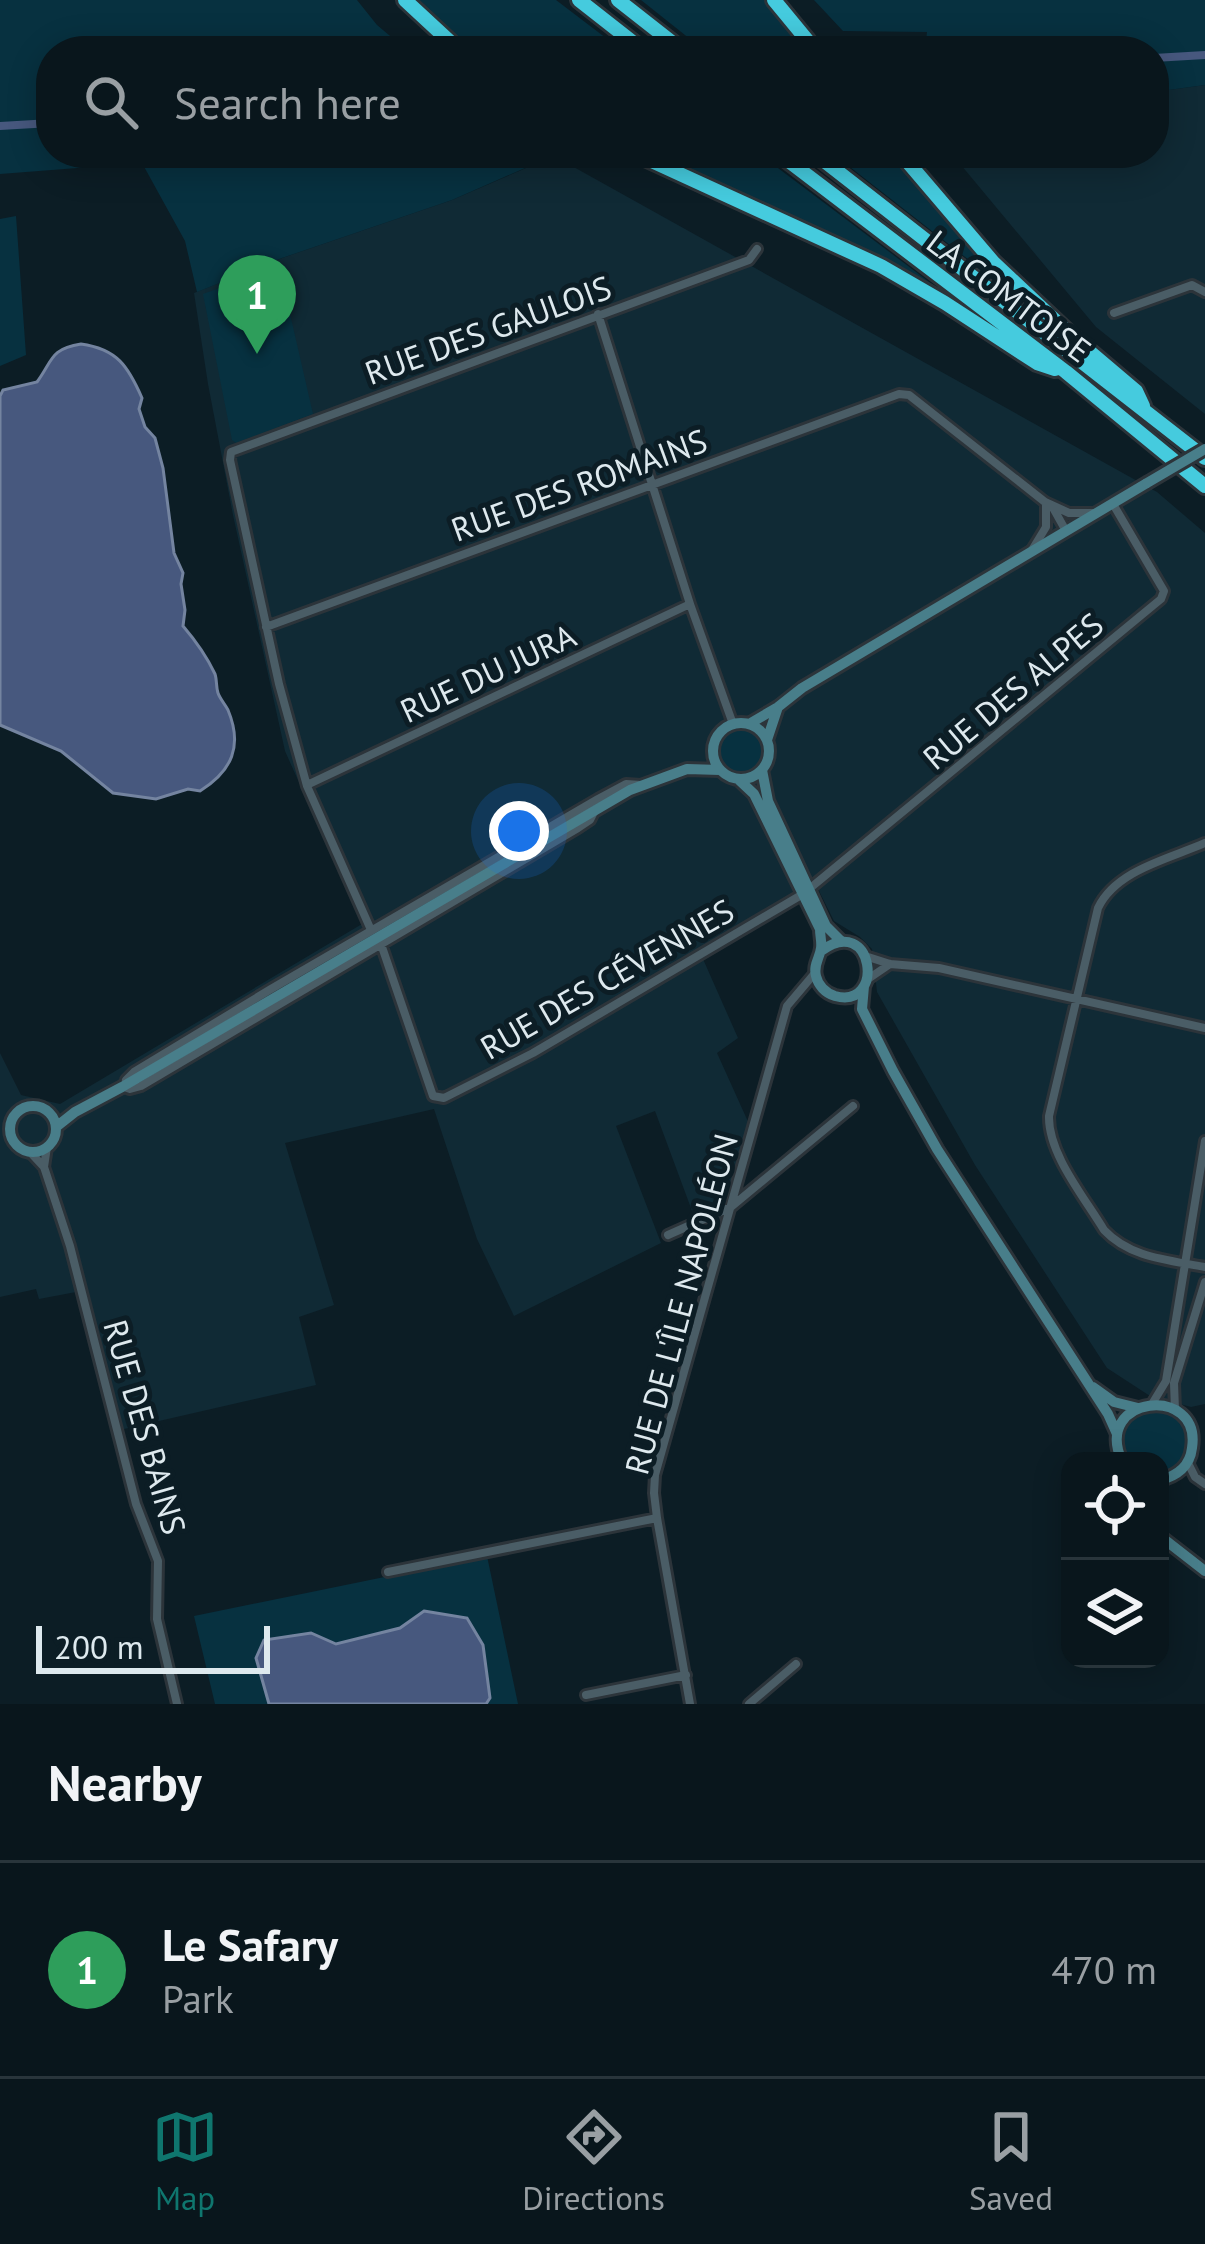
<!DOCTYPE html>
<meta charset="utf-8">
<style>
:root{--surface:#09161c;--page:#121f25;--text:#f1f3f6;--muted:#999fa3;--line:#29353b;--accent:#0f766e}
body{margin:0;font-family:"PT Sans",sans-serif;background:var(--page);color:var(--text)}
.controls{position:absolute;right:36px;bottom:36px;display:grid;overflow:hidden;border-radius:24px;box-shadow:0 6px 30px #0003}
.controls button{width:108px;height:108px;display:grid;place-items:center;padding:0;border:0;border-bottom:3px solid var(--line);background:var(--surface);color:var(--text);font:60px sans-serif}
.scale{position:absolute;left:36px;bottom:30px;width:234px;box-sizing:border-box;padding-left:12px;border:6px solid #dee9ee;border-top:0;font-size:33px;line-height:42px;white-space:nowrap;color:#dee9ee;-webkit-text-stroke:9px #0c1d25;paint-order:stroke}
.you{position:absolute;left:519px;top:831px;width:42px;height:42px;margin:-30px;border:9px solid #fff;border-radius:50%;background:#1a73e8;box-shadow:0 0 0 18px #1a73e833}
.badge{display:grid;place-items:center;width:78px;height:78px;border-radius:50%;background:var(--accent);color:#fff;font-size:39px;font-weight:700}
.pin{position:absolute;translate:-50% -99px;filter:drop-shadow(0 3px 6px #0008)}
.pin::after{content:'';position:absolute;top:63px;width:42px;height:36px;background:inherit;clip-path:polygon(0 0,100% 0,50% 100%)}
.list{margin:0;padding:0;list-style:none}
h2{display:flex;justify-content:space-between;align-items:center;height:156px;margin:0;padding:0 48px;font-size:51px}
h2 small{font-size:39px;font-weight:400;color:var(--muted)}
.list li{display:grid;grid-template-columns:78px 1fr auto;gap:36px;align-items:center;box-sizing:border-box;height:216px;padding:0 48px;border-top:3px solid var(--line)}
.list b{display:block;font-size:45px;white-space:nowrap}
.list p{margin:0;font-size:39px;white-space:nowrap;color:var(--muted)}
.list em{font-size:39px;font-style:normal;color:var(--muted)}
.icon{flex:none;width:66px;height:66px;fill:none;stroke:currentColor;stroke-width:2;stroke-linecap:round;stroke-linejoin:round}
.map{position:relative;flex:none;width:1205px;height:1704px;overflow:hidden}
.search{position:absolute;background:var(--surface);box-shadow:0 6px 30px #0003;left:36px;right:36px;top:36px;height:132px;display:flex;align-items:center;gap:30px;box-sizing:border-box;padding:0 42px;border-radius:48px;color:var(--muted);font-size:45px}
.sheet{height:372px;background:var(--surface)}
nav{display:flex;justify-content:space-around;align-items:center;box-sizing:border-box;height:168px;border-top:3px solid var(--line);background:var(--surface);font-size:33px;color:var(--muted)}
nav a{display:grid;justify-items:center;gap:6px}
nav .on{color:var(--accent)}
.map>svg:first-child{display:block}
.built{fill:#102a35}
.green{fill:#073140}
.water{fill:#47587e;stroke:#7484a0;stroke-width:3}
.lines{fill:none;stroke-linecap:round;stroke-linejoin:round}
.canal{stroke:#47587e;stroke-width:8}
.minor-casing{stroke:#2c343a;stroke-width:14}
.secondary-casing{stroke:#2c343a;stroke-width:16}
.motorway-casing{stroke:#2c343a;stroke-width:20}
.minor{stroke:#4a5d66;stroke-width:8}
.secondary{stroke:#487e8a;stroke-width:10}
.motorway{stroke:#45cbde;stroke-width:14}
.secondary-bridge-casing{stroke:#2c343a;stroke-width:16;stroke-linecap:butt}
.secondary-bridge{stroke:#487e8a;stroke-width:10}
.labels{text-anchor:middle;stroke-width:10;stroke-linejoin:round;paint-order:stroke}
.street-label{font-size:33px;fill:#dee9ee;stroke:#0c1d25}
</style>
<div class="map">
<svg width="1205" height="1704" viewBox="0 0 1205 1704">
<rect width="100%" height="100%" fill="#0c1d25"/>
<path class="built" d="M 1205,85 L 1205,414 L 1096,327 L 951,153 L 1154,153 L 1154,92 Z
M 554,156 L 1157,492 L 1205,533 L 1205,1404 L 1191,1407 L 1150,1396 L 1107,1368 L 975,1165 L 877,992 L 872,949 L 860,937 L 834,921 L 818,889 L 703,959 L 738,1038 L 717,1053 L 750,1126 L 727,1205 L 695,1219 L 655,1111 L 616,1126 L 661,1243 L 514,1316 L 477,1239 L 434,1109 L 285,1143 L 334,1305 L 299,1317 L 316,1385 L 111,1432 L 76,1292 L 39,1299 L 36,1289 L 0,1297 L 0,1053 L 21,1095 L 60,1104 L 362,924 L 285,751 L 233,515 L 208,384 L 194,293 L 282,258 L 452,200 Z"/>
<path class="green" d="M 0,0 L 357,0 L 377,25 L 408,51 L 51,51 L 51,153 L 557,154 L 452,200 L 282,258 L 197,292 L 185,241 L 142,163 L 0,174 Z
M 411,0 L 556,0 L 623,51 L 466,51 Z
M 641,0 L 766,0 L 808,51 L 705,51 Z
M 814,0 L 1205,0 L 1205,85 L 1154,92 L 1154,51 L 925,51 L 927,32 L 843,31 Z
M 644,153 L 758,153 L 985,324 Z
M 832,153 L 891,153 L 957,232 L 1019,299 Z
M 16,216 L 26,355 L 0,366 L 0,219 Z
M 279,266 L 313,414 L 236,443 L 232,440 L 203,294 Z
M719 752a22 22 0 1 1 44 0a22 22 0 1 1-44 0Z
M 1159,1408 C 1164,1410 1174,1414 1178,1418 C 1190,1428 1191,1455 1179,1466 C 1174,1471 1166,1473 1160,1476 L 1160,1461 L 1126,1461 C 1114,1427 1127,1416 1159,1408 Z
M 487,1556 L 518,1704 L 486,1704 L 490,1698 L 424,1611 L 401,1628 L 336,1644 L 311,1633 L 256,1658 L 269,1704 L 215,1704 L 194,1616 Z"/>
<path class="water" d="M 81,344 C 117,349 128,366 142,398 L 139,409 L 145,427 L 155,438 L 163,468 L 174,553 L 183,573 L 181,584 L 185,610 L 183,626 C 195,640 207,657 215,674 C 217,680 216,687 218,693 C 220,699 225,704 228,710 C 243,746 232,771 200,791 L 188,789 L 156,799 L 113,793 L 61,751 L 0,725 L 0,396 L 3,390 L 37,382 C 53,360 50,349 81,344 Z
M 424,1611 L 467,1618 L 483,1645 L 490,1698 L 486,1704 L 269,1704 L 256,1658 L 264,1640 L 311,1633 L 336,1644 L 400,1628 Z"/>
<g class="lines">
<path class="canal" d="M 1154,58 L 1205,55
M 0,126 L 51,123"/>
<g class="minor-casing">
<path id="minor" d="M 1114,313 L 1192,285 L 1205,292
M 598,314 L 690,604 L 733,724
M 1052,506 L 1066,531
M 1032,550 L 1046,527 L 1046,503
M 266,627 L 899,394 L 909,395 L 1045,502 L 1069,513 L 1095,513
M 307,785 L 690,604
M 1205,843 C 1169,859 1116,870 1098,908 L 1049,1116 C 1048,1154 1085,1198 1104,1230 C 1130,1258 1169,1260 1205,1267
M 371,930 L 307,786 L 279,684 L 230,460 L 231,452 L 749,260 L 757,249
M 381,944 L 433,1096 L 444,1098 L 533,1053 L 803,894 L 1161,599 L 1164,591 L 1113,504
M 865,956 L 890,964 L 939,968 L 1205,1028
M 868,979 L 890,964
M 126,1080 L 134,1072 L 271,989 L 598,799 L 626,784 L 641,785
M 124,1087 L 130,1089 L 141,1086 L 578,828 L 590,820 L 594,812
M 30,1152 L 44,1167 L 70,1246 L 136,1504 L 158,1561 L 157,1619 L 177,1704
M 44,1167 L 47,1147
M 668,1235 L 731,1207 L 853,1106
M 1152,1404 L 1166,1381 L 1205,1141
M 1175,1410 L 1174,1383 L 1205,1282
M 1188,1463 L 1195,1477 L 1205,1484
M 388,1572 L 657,1518
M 586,1695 L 686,1675
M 690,1704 L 657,1518 L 654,1493 L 655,1475 L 787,1006 L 815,973
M 749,1704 L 796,1664"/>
</g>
<g class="secondary-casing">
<path id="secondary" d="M713 751a28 28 0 1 1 56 0a28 28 0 1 1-56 0Z
M 749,724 L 778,707 L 802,688 L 1147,483
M 767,740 L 778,707
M 762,770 L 768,801 L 795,859 L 826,926 L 842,942
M 738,779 L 754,794 L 820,929 C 820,936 822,942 821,948 C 820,958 813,964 816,976 C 818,985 825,993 835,996 C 886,1010 874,912 821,951
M 864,986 L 862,1009 L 893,1071 L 937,1149 L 1108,1414 L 1117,1434
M10 1129a23 23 0 1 1 46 0a23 23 0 1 1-46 0Z
M 56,1127 L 75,1112 L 122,1087 L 630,790 L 687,769 L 720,770
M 1093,1387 L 1114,1402 L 1138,1408
M 1122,1461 C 1092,1395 1202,1384 1192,1448 C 1190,1466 1177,1476 1160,1480
M 1160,1536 L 1205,1571"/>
</g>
<g class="motorway-casing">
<path id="motorway" d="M 405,0 L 460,51
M 579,0 L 644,51
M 618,0 L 683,51
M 774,0 L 816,51
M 634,153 L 881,266 L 945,303 L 1037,363 L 1055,369
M 778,153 L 1066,372 L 1205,486
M 814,153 L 1205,458
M 900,153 L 993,262 L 1077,341 L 1136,391 L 1143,406"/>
</g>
<use href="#minor" class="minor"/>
<use href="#secondary" class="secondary"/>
<use href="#motorway" class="motorway"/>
<g class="secondary-bridge-casing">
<path id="secondary-bridge" d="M 1147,483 L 1205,449"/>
</g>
<use href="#secondary-bridge" class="secondary-bridge"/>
</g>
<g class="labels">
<g class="street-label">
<text transform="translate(1009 296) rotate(37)" y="12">LA COMTOISE</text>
<text transform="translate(488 330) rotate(-20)" y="12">RUE DES GAULOIS</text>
<text transform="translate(579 485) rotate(-20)" y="12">RUE DES ROMAINS</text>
<text transform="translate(488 673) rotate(-25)" y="12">RUE DU JURA</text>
<text transform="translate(1013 691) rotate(-40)" y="12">RUE DES ALPES</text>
<text transform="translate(607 979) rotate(-30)" y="12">RUE DES CÉVENNES</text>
<text transform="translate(681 1304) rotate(-75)" y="12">RUE DE L'ÎLE NAPOLÉON</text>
<text transform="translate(145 1427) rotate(74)" y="12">RUE DES BAINS</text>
</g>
</g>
</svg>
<div class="controls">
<button><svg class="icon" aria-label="locate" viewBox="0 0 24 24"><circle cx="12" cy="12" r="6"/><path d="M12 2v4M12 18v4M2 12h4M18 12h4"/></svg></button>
<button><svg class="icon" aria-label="layers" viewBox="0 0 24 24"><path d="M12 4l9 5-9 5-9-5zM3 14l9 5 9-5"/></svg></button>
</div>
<div class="scale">200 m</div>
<div class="you"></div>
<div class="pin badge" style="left:257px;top:354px;background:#2e9e5b">1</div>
<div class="search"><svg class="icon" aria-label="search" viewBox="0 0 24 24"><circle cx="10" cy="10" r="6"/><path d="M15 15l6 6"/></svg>Search here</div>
</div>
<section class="sheet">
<h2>Nearby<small></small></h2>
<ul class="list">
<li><span class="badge" style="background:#2e9e5b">1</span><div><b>Le Safary</b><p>Park</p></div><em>470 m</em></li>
</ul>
</section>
<nav>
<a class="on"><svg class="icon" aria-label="map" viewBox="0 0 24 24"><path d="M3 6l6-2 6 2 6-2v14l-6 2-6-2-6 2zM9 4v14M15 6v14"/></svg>Map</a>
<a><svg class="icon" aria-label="directions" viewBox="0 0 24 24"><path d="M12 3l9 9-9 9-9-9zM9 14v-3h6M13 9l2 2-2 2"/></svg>Directions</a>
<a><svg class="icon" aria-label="saved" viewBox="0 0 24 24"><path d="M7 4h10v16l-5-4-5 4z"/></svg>Saved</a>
</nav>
